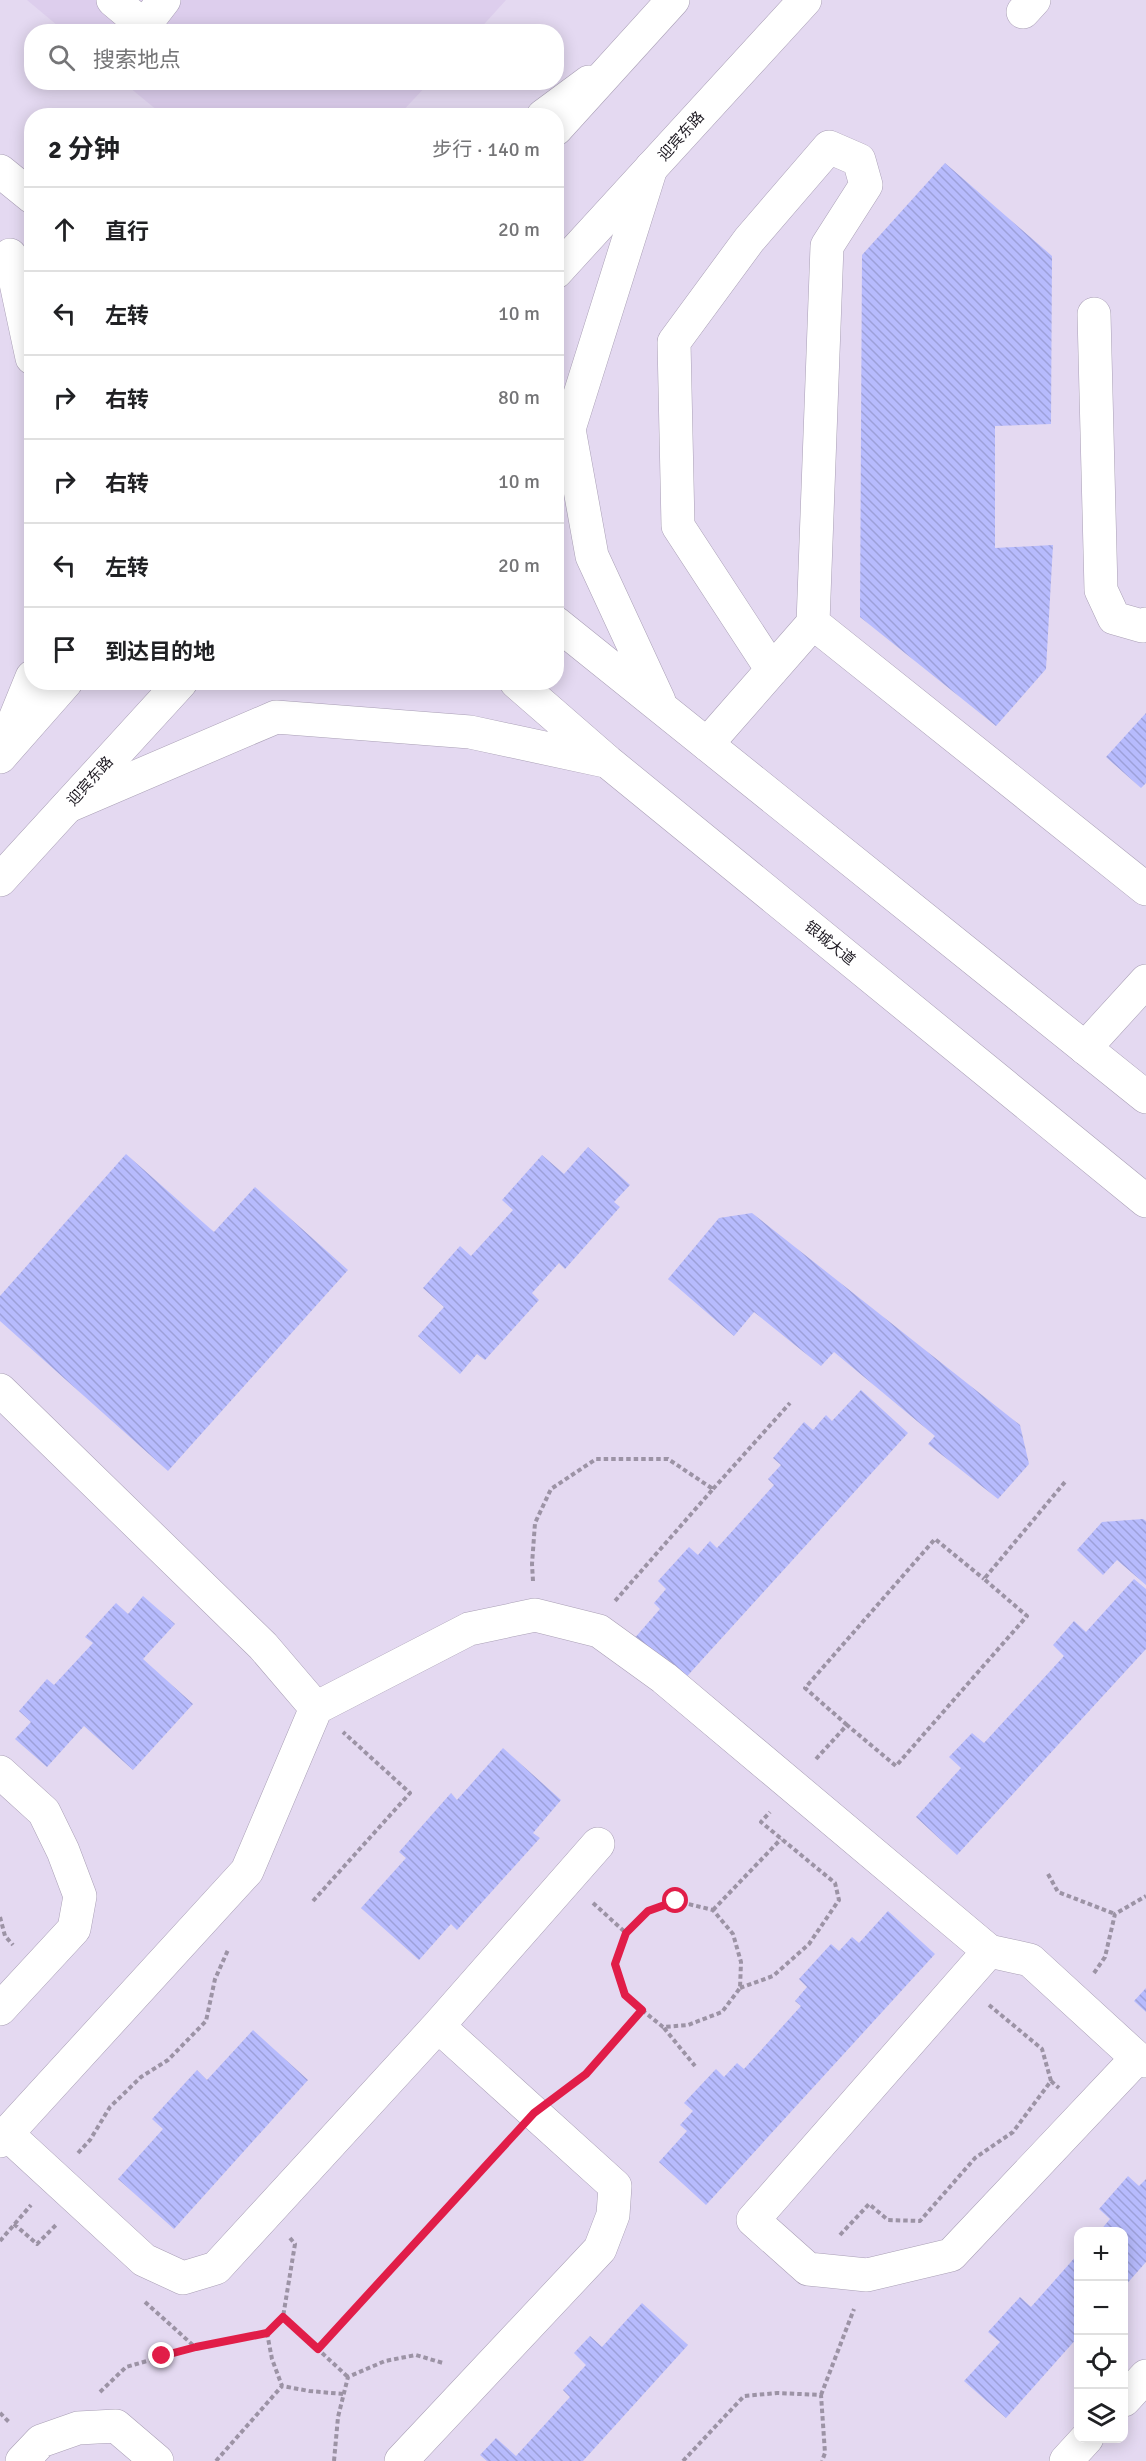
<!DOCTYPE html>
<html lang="zh">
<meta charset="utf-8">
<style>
:root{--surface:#fff;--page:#f2f2f2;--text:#202124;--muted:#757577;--line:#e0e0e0}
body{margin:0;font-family:Signika,"Noto Sans SC",sans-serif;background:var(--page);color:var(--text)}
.controls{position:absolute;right:18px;bottom:18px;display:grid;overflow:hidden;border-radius:12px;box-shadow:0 3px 15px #0003}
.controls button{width:54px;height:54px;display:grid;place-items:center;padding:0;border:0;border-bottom:2px solid var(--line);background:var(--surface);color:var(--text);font:30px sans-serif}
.stop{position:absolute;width:18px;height:18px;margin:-14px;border:4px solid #e11d48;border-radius:50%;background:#fff}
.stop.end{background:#e11d48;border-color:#fff;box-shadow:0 2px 6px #0008}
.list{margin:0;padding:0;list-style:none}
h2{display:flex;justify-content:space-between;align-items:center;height:78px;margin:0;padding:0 24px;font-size:26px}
h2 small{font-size:20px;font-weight:400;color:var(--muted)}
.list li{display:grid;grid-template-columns:39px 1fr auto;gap:18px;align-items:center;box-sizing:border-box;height:84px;padding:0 24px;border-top:2px solid var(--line)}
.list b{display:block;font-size:22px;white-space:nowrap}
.list em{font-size:20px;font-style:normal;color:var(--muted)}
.icon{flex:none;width:33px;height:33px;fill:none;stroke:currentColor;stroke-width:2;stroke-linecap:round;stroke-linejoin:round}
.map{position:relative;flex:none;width:1146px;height:2461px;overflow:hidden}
.search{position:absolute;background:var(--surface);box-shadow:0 3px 15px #0003;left:24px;top:24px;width:540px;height:66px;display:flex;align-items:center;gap:15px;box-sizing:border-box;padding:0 21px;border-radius:24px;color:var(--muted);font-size:22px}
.panel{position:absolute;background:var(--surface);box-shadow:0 3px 15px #0003;left:24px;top:108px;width:540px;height:582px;border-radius:24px}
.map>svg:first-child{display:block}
.built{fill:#ddceed}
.building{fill:url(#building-back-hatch)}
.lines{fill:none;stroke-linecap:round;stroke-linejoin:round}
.minor-casing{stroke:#a99fb5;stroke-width:34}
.major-casing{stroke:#a99fb5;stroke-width:34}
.highway-casing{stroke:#a99fb5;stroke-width:34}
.path{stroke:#9c93a5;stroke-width:4;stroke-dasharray:4.5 3;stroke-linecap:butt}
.minor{stroke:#fff;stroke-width:33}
.major{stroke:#fff;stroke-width:33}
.highway{stroke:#fff;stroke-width:33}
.route{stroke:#e11d48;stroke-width:8}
.labels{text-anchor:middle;stroke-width:6;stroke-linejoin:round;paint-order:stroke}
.street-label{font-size:15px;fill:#1d1921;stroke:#fff}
</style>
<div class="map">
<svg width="1146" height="2461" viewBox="0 0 1146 2461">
<defs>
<pattern id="building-back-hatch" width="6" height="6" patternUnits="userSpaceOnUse" patternTransform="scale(1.5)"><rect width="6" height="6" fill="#b7bbfd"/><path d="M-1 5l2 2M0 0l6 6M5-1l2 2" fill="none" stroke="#9da0d9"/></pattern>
</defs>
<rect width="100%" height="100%" fill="#e4d9f1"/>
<path class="built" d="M 27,0 L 506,0 L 477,32 L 64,31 Z
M 124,83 L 429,83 L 398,116 L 163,115 Z"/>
<path class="building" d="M 945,163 L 1052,256 L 1051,424 L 995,426 L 995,548 L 1053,545 L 1046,669 L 996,726 L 860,617 L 862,255 Z
M 1146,713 L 1146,783 L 1141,788 L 1106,757 Z
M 588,1147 L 630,1185 L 614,1202 L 620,1207 L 565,1269 L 559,1263 L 532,1293 L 539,1300 L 485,1360 L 477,1354 L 460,1374 L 418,1336 L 444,1307 L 423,1288 L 460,1246 L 471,1256 L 513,1210 L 502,1200 L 542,1155 L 564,1174 Z
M 126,1154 L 214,1232 L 255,1187 L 348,1270 L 168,1471 L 0,1321 L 0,1296 Z
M 752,1213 L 1020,1425 L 1029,1464 L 998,1499 L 928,1444 L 935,1436 L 834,1352 L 821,1366 L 754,1312 L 734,1336 L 668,1279 L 719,1218 Z
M 861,1390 L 908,1433 L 680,1684 L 633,1640 L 660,1609 L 654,1603 L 666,1589 L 658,1581 L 689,1547 L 698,1555 L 710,1541 L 717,1548 L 774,1485 L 768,1479 L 781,1465 L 773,1458 L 804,1422 L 813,1430 L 826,1415 L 832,1421 Z
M 1143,1519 L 1146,1521 L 1146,1585 L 1117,1560 L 1103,1575 L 1077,1550 L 1102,1522 Z
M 1134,1579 L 1146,1589 L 1146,1649 L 957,1855 L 916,1817 L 961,1768 L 949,1757 L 972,1733 L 984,1743 L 1064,1656 L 1053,1645 L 1074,1621 L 1086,1632 Z
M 143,1596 L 175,1624 L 143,1659 L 193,1704 L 133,1770 L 84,1726 L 47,1767 L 15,1739 L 31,1722 L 19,1711 L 47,1679 L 54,1685 L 93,1643 L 85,1637 L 116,1603 L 128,1614 Z
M 503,1748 L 561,1800 L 533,1833 L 540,1838 L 457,1930 L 451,1924 L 419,1960 L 361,1908 L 406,1858 L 399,1852 L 451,1793 L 457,1800 Z
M 888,1911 L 935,1954 L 706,2205 L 659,2162 L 687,2131 L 680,2125 L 693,2111 L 684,2103 L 716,2069 L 724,2077 L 737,2063 L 744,2069 L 801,2006 L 795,2001 L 807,1987 L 799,1979 L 831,1944 L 839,1951 L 852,1937 L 859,1943 Z
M 1146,1988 L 1146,2012 L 1134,2001 Z
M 253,2030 L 308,2080 L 174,2229 L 118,2179 L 163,2129 L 152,2119 L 197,2070 L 207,2080 Z
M 1128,2176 L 1139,2186 L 1146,2179 L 1146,2262 L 1124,2287 L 1124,2232 L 1099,2232 L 1110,2219 L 1099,2209 Z
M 1078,2254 L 1078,2337 L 1006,2418 L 964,2381 L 1000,2342 L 988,2332 L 1020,2297 L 1031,2307 Z
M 642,2303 L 688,2345 L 583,2461 L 487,2461 L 480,2455 L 496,2438 L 516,2456 L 570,2397 L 563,2390 L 586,2365 L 574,2353 L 590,2336 L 602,2347 Z"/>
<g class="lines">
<g class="minor-casing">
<path id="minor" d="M 113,0 L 144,26 L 164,0
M 1023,12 L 1034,0
M 1094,314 L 1101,590 L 1114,618 L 1142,626 L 1146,624
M 772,670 L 678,526 L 674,342 L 749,240 L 829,147 L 859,160 L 866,185 L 827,246 L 813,623 L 1146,889
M 707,744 L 813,623
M 1085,1048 L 1146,981
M 0,1390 L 263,1646 L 316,1708 L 247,1871 L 0,2141
M 316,1708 L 469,1629 L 535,1615 L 599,1631 L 664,1678 L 989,1951 L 1030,1960 L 1137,2058 L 1146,2061
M 0,1772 L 44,1812 L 63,1851 L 80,1896 L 74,1929 L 0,2009
M 989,1951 L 753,2220 L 808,2269 L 867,2275 L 951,2255 L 1137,2058
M 7,2134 L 144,2260 L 183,2278 L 216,2268 L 438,2026 L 598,1844
M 1124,2400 L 1146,2376
M 22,2461 L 41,2441 L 78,2428 L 116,2426 L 157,2461
M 401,2461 L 600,2249 L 613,2215 L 615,2186 L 438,2026
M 1066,2461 L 1087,2438"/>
</g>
<g class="major-casing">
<path id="major" d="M 543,116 L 589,82
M 651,168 L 569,429 L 592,556 L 659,701
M 0,171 L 32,197
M 10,255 L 32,358
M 556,623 L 1146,1097
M 516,682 L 608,762 L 1146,1201
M 1,753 L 32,677
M 68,806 L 276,717 L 470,732 L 605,761"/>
</g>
<g class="highway-casing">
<path id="highway" d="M 556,129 L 673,0
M 556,272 L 805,0
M 0,757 L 66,682
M 0,880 L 181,682"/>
</g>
<path class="path" d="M 713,1489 L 790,1403
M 533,1581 L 532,1564 L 535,1523 L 551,1489 L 596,1459 L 668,1459 L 713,1489 L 615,1601
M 847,1725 L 805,1688 L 935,1539 L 984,1579
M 816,1759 L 847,1725 L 896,1766 L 1027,1616 L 984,1579 L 1065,1482
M 1048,1874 L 1058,1892 L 1115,1914
M 313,1901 L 410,1793 L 343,1732
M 593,1903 L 626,1933
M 713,1910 L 781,1839
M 0,1917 L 5,1936 L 13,1945
M 1094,1973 L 1105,1957 L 1115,1914 L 1146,1896
M 740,1988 L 773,1976 L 809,1944 L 839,1900 L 835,1883 L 761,1822 L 770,1812
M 989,2005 L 1042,2049 L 1051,2081
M 664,2028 L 695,2066
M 562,2092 L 586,2074 L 642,2010 L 625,1995 L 615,1964 L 626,1933 L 647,1911 L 676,1901 L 713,1910 L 733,1934 L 741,1962 L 740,1988 L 722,2012 L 688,2025 L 663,2027 L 642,2010
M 78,2153 L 90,2140 L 110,2107 L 141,2077 L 168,2060 L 206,2021 L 215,1979 L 228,1950
M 14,2224 L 37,2244 L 56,2225
M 840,2235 L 869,2204 L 888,2220 L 920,2221 L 975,2158 L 1013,2132 L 1051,2081 L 1059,2088
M 290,2238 L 295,2244 L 283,2317 L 348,2377
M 0,2241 L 31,2205
M 145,2302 L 195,2347
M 283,2317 L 267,2333 L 272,2359 L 282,2386 L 309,2391 L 344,2394
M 318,2349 L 510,2139
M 100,2392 L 126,2367 L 196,2347 L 267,2333
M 821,2395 L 854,2309
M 0,2413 L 10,2423
M 216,2461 L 282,2386
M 334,2461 L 338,2417 L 348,2377 L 385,2361 L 416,2355 L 443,2363
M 683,2461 L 744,2396 L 777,2393 L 821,2395 L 825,2453 L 822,2461"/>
<use href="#minor" class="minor"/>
<use href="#major" class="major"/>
<use href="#highway" class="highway"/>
</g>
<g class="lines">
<path class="route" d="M 162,2356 L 196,2347 L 267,2333 L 283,2317 L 318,2349 L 534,2113 L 586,2074 L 642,2010 L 625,1995 L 615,1964 L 626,1933 L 648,1911 L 676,1901"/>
</g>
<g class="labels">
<g class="street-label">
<text transform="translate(681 136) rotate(-48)" y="5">迎宾东路</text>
<text transform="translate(90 781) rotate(-48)" y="5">迎宾东路</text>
<text transform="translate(830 943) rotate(39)" y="5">银城大道</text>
</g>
</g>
</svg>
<div class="controls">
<button>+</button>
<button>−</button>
<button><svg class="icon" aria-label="locate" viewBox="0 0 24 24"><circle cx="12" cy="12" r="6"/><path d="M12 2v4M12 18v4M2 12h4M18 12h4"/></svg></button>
<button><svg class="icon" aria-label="layers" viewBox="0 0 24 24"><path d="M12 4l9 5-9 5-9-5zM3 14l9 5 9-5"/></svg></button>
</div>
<div class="stop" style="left:676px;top:1901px"></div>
<div class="stop end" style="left:162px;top:2356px"></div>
<div class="search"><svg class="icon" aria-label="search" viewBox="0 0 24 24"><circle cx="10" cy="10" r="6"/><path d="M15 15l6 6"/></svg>搜索地点</div>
<section class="panel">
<h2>2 分钟<small>步行 · 140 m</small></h2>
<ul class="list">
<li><svg class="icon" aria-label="ahead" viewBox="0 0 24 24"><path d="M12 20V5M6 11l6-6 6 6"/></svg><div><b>直行</b></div><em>20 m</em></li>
<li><svg class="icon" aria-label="left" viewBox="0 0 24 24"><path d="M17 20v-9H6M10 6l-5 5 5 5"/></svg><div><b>左转</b></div><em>10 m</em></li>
<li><svg class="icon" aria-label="right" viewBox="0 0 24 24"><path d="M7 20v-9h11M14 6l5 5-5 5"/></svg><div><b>右转</b></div><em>80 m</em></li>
<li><svg class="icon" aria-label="right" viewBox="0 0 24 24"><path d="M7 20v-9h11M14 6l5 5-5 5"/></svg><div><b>右转</b></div><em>10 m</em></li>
<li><svg class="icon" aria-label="left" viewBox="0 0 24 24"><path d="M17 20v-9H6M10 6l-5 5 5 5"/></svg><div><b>左转</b></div><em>20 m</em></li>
<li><svg class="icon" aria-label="arrive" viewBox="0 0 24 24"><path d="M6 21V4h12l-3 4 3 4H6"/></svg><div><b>到达目的地</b></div></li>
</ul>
</section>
</div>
